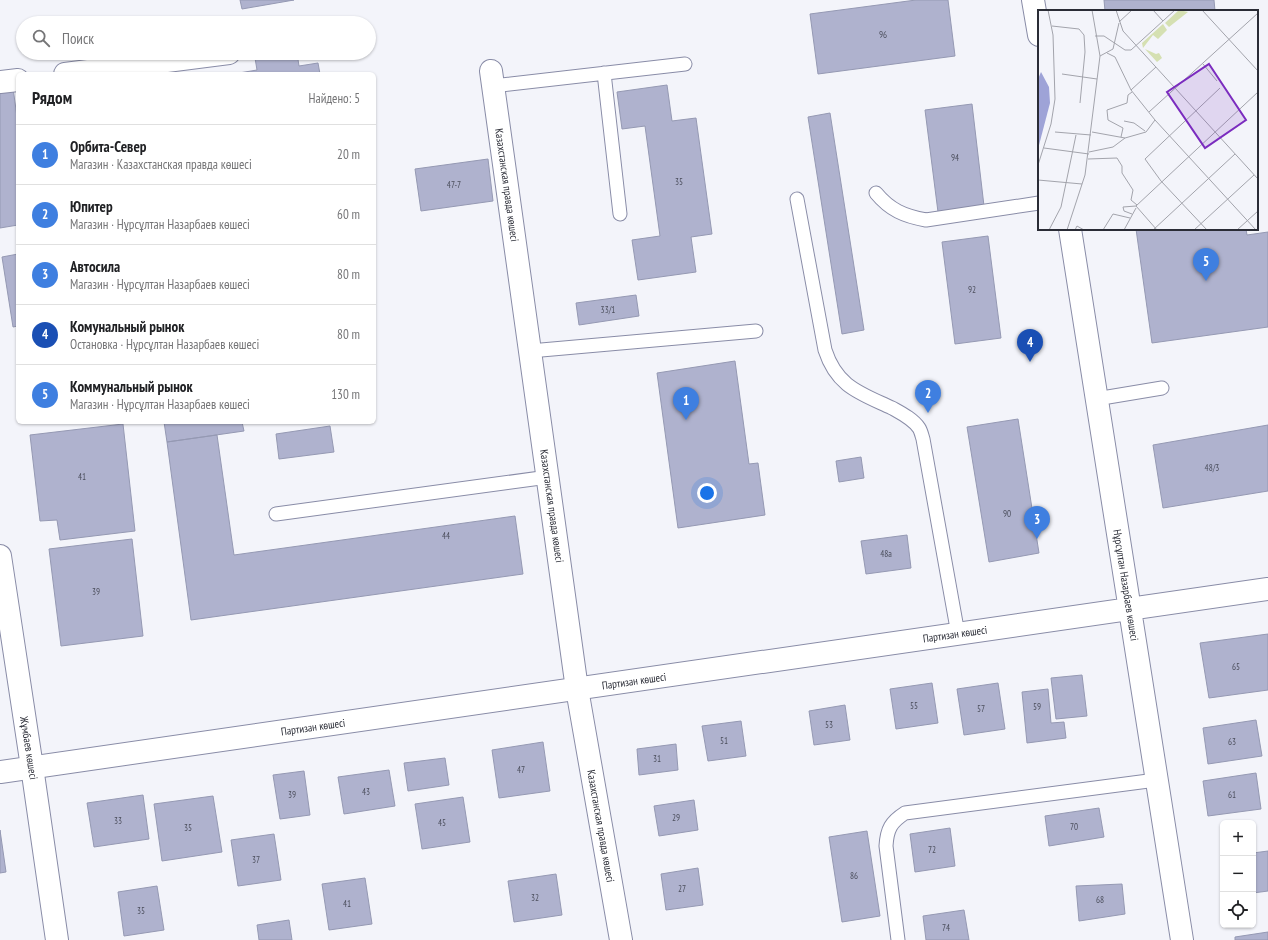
<!DOCTYPE html>
<html lang="ru">
<meta charset="utf-8">
<style>
:root{--surface:#fff;--page:#f6f6f6;--text:#202124;--muted:#757577;--line:#e0e0e0;--accent:#b45309}
body{margin:0;font-family:"PT Sans Narrow",sans-serif;background:var(--page);color:var(--text)}
.controls{position:absolute;right:12px;bottom:12px;display:grid;overflow:hidden;border-radius:6px;box-shadow:0 1px 3px #0004}
.controls button{width:36px;height:36px;display:grid;place-items:center;padding:0;border:0;border-bottom:1px solid var(--line);background:var(--surface);color:var(--text);font:20px sans-serif}
.you{position:absolute;left:707px;top:493px;width:14px;height:14px;margin:-10px;border:3px solid #fff;border-radius:50%;background:#1a73e8;box-shadow:0 0 0 6px #1a73e833}
.badge{display:grid;place-items:center;width:26px;height:26px;border-radius:50%;background:var(--accent);color:#fff;font-size:13px;font-weight:700}
.pin{position:absolute;translate:-50% -33px;filter:drop-shadow(0 1px 2px #0008)}
.pin::after{content:'';position:absolute;top:21px;width:14px;height:12px;background:inherit;clip-path:polygon(0 0,100% 0,50% 100%)}
.list{margin:0;padding:0;list-style:none}
h2{display:flex;justify-content:space-between;align-items:center;height:52px;margin:0;padding:0 16px;font-size:17px}
h2 small{font-size:13px;font-weight:400;color:var(--muted)}
.list li{display:grid;grid-template-columns:26px 1fr auto;gap:12px;align-items:center;box-sizing:border-box;height:60px;padding:0 16px;border-top:1px solid var(--line)}
.list b{display:block;font-size:15px;white-space:nowrap}
.list p{margin:0;font-size:13px;white-space:nowrap;color:var(--muted)}
.list em{font-size:13px;font-style:normal;color:var(--muted)}
.icon{flex:none;width:22px;height:22px;fill:none;stroke:currentColor;stroke-width:2;stroke-linecap:round;stroke-linejoin:round}
.map{position:relative;flex:none;width:1268px;height:940px;overflow:hidden}
.search{position:absolute;background:var(--surface);box-shadow:0 1px 3px #0004;left:16px;top:16px;width:360px;height:44px;display:flex;align-items:center;gap:10px;box-sizing:border-box;padding:0 14px;border-radius:22px;color:var(--muted);font-size:15px}
.panel{position:absolute;background:var(--surface);box-shadow:0 1px 3px #0004;left:16px;top:72px;width:360px;height:352px;border-radius:6px}
.map>svg:first-child{display:block}
.building{fill:#afb2ce;stroke:#9599b3}
.lines{fill:none;stroke-linecap:round;stroke-linejoin:round}
.lane-casing{stroke:#898ca7;stroke-width:15}
.street-casing{stroke:#898ca7;stroke-width:24}
.secondary-casing{stroke:#898ca7;stroke-width:24}
.lane{stroke:#fff;stroke-width:13}
.street{stroke:#fff;stroke-width:22}
.secondary{stroke:#fff;stroke-width:22}
.labels{text-anchor:middle;stroke-width:3;stroke-linejoin:round;paint-order:stroke}
.number-label{font-size:9px;fill:#4b4e5c}
.street-label{font-size:11px;fill:#2a2c36;stroke:#fff}
.inset-road{fill:none;stroke:#a3a4ac;stroke-width:1}
.view{fill:#7b2cbf;fill-opacity:0.15;stroke:#7b2cbf;stroke-width:2}
.inset-edge{fill:none;stroke:#2a2c36;stroke-width:2}
</style>
<div class="map">
<svg width="1268" height="940" viewBox="0 0 1268 940">
<rect width="100%" height="100%" fill="#f3f4fa"/>
<path class="building" d="M 240,0 L 294,0 L 242,9 Z
M 916,0 L 948,0 L 955,56 L 818,74 L 810,14 Z
M 1104,0 L 1214,0 L 1215,11 L 1105,11 Z
M 287,53 L 297,53 L 299,66 L 318,63 L 320,74 L 233,74 L 257,70 L 255,58 Z
M 667,85 L 672,121 L 696,118 L 712,234 L 691,237 L 696,272 L 638,280 L 632,240 L 660,236 L 645,126 L 622,129 L 617,92 Z
M 13,88 L 18,124 L 18,225 L 0,228 L 0,90 Z
M 972,104 L 984,206 L 938,212 L 925,110 Z
M 830,113 L 864,330 L 842,334 L 808,117 Z
M 488,159 L 493,201 L 421,211 L 415,169 Z
M 1136,229 L 1246,229 L 1247,235 L 1268,232 L 1268,327 L 1152,343 Z
M 988,236 L 1001,338 L 955,344 L 942,242 Z
M 18,254 L 18,326 L 13,327 L 2,257 Z
M 636,295 L 639,316 L 579,325 L 576,303 Z
M 735,361 L 749,464 L 758,463 L 765,515 L 678,528 L 657,373 Z
M 1018,419 L 1039,553 L 989,562 L 967,427 Z
M 164,422 L 242,422 L 244,431 L 167,442 Z
M 123,424 L 135,531 L 60,540 L 57,520 L 40,521 L 30,435 Z
M 1268,425 L 1268,491 L 1163,508 L 1153,445 Z
M 330,426 L 334,452 L 279,459 L 276,434 Z
M 217,435 L 234,555 L 515,516 L 523,574 L 191,620 L 167,442 Z
M 861,457 L 864,478 L 839,482 L 836,461 Z
M 907,535 L 911,568 L 866,574 L 861,541 Z
M 132,539 L 143,636 L 61,646 L 49,549 Z
M 1268,634 L 1268,690 L 1209,698 L 1200,643 Z
M 1082,675 L 1087,716 L 1056,719 L 1051,678 Z
M 932,683 L 938,723 L 896,729 L 890,689 Z
M 998,683 L 1005,729 L 964,735 L 957,689 Z
M 1048,689 L 1051,723 L 1064,722 L 1066,738 L 1027,743 L 1022,692 Z
M 845,705 L 850,740 L 814,745 L 809,711 Z
M 1256,720 L 1262,756 L 1208,764 L 1203,728 Z
M 741,721 L 746,756 L 708,761 L 702,726 Z
M 543,742 L 550,791 L 499,798 L 492,750 Z
M 676,744 L 678,770 L 639,775 L 637,749 Z
M 445,758 L 449,785 L 408,791 L 404,763 Z
M 389,770 L 395,806 L 344,814 L 338,777 Z
M 304,771 L 310,815 L 280,819 L 273,775 Z
M 1256,773 L 1261,809 L 1208,816 L 1203,781 Z
M 143,795 L 149,839 L 94,847 L 87,803 Z
M 213,796 L 222,852 L 162,861 L 154,804 Z
M 463,797 L 470,842 L 422,849 L 415,804 Z
M 694,800 L 698,830 L 659,836 L 654,806 Z
M 1099,808 L 1104,837 L 1049,846 L 1045,816 Z
M 950,828 L 955,866 L 915,872 L 910,834 Z
M 0,830 L 6,872 L 0,873 Z
M 867,831 L 880,916 L 842,922 L 829,837 Z
M 274,834 L 281,880 L 238,886 L 231,840 Z
M 1268,851 L 1268,891 L 1253,893 L 1253,853 Z
M 698,868 L 703,905 L 666,910 L 661,874 Z
M 556,874 L 562,915 L 514,922 L 508,881 Z
M 365,878 L 372,924 L 329,930 L 322,884 Z
M 1122,884 L 1125,914 L 1079,921 L 1076,886 Z
M 157,886 L 164,930 L 124,936 L 118,892 Z
M 964,910 L 969,940 L 926,940 L 923,916 Z
M 289,920 L 292,940 L 259,940 L 257,925 Z
M 1268,932 L 1268,940 L 1235,940 L 1235,937 Z"/>
<g class="lines">
<g class="lane-casing">
<path id="lane" d="M 604,73 L 620,214
M 493,86 L 685,64
M 876,193 C 890,210 904,216 926,220 L 1039,203
M 797,199 L 825,350 C 837,387 860,393 892,408 C 901,413 913,419 919,428 C 921,431 922,436 923,439 L 958,634
M 530,351 L 756,331
M 1096,399 L 1162,388
M 276,514 L 548,477
M 898,940 L 886,846 C 887,829 891,822 905,813 L 1156,780"/>
</g>
<g class="street-casing">
<path id="street" d="M 491,71 L 577,689 L 621,940
M 65,74 L 229,53
M 0,82 L 18,80
M 32,767 L 57,940"/>
</g>
<g class="secondary-casing">
<path id="secondary" d="M 1033,0 L 1039,35
M 1070,229 L 1182,940
M 0,556 L 32,767
M 0,772 L 1268,589"/>
</g>
<use href="#lane" class="lane"/>
<use href="#street" class="street"/>
<use href="#secondary" class="secondary"/>
</g>
<g class="labels">
<g class="number-label">
<text x="883" y="38">96</text>
<text x="955" y="161">94</text>
<text x="679" y="185">35</text>
<text x="454" y="188">47-7</text>
<text x="972" y="293">92</text>
<text x="608" y="313">33/1</text>
<text x="1212" y="471">48/3</text>
<text x="82" y="480">41</text>
<text x="1007" y="517">90</text>
<text x="446" y="539">44</text>
<text x="886" y="557">48а</text>
<text x="96" y="595">39</text>
<text x="1236" y="670">65</text>
<text x="914" y="709">55</text>
<text x="1037" y="710">59</text>
<text x="981" y="712">57</text>
<text x="829" y="728">53</text>
<text x="724" y="744">51</text>
<text x="1232" y="745">63</text>
<text x="657" y="762">31</text>
<text x="521" y="773">47</text>
<text x="366" y="795">43</text>
<text x="292" y="798">39</text>
<text x="1232" y="798">61</text>
<text x="676" y="821">29</text>
<text x="118" y="824">33</text>
<text x="442" y="826">45</text>
<text x="1074" y="830">70</text>
<text x="188" y="831">35</text>
<text x="932" y="853">72</text>
<text x="256" y="863">37</text>
<text x="854" y="879">86</text>
<text x="682" y="892">27</text>
<text x="535" y="901">32</text>
<text x="1100" y="903">68</text>
<text x="347" y="907">41</text>
<text x="141" y="914">35</text>
<text x="946" y="931">74</text>
</g>
<g class="street-label">
<text transform="translate(507 185) rotate(82)" y="4">Казахстанская правда көшесі</text>
<text transform="translate(552 506) rotate(82)" y="4">Казахстанская правда көшесі</text>
<text transform="translate(1126 585) rotate(81)" y="4">Нұрсұлтан Назарбаев көшесі</text>
<text transform="translate(955 634) rotate(-8)" y="4">Партизан көшесі</text>
<text transform="translate(634 681) rotate(-8)" y="4">Партизан көшесі</text>
<text transform="translate(313 727) rotate(-8)" y="4">Партизан көшесі</text>
<text transform="translate(29 748) rotate(81)" y="4">Жұмбаев көшесі</text>
<text transform="translate(601 826) rotate(80)" y="4">Казахстанская правда көшесі</text>
</g>
</g>
<g transform="translate(1038 10)">
<rect width="220" height="220" fill="#f3f4fa"/>
<path d="M 141,0 L 150,2 L 131,17 L 127,13 ZM 125,14 L 129,20 L 120,29 L 115,25 L 105,38 L 104,33 ZM 107,39 L 118,44 L 121,43 L 124,48 L 119,52 Z" fill="#d5e0b2"/>
<path d="M 3,62 L 11,77 L 12,93 L 0,139 L 0,69 Z" fill="#9ea3d7"/>
<path class="inset-road" d="M 78,0 L 85,21 L 220,169M 115,0 L 125,11M 164,0 L 220,61M 81,12 L 94,0M 14,16 L 41,19 L 46,25 L 47,42 L 42,93M 57,26 L 66,26 L 87,40 L 93,40 L 137,0M 69,43 L 77,47 L 93,80 L 117,110 L 218,220M 62,46 L 75,39 L 81,13M 165,54 L 179,71M 24,64 L 59,69M 93,80 L 118,57M 111,102 L 220,3M 86,111 L 96,113 L 107,121M 17,122 L 53,125M 54,122 L 87,128 L 108,122 L 117,110M 83,127 L 85,118 L 70,110 L 69,100 L 89,93 L 90,85 L 94,82M 6,138 L 51,144M 51,142 L 75,137 L 87,128M 50,149 L 79,148 L 84,156 L 84,163 L 95,180 L 93,190 L 99,195M 0,155 L 13,114 L 17,89 L 15,25 L 10,0M 0,170 L 44,174M 98,196 L 220,82M 98,196 L 119,220M 94,204 L 86,201 L 85,197 L 98,196M 11,220 L 23,197 L 38,125M 29,220 L 47,165 L 62,46 L 54,0M 37,220 L 39,216 L 46,220M 65,220 L 75,204 L 92,208M 86,220 L 98,198M 115,220 L 197,144M 156,220 L 216,165M 169,220 L 123,171 L 107,149 L 182,78M 199,220 L 220,201"/>
<path class="view" d="M 171,54 L 208,110 L 167,138 L 129,82 Z"/>
<rect width="220" height="220" class="inset-edge"/>
</g>
</svg>
<div class="controls">
<button>+</button>
<button>−</button>
<button><svg class="icon" aria-label="locate" viewBox="0 0 24 24"><circle cx="12" cy="12" r="6"/><path d="M12 2v4M12 18v4M2 12h4M18 12h4"/></svg></button>
</div>
<div class="you"></div>
<div class="pin badge" style="left:686px;top:420px;background:#3f7fe0">1</div>
<div class="pin badge" style="left:928px;top:413px;background:#3f7fe0">2</div>
<div class="pin badge" style="left:1037px;top:539px;background:#3f7fe0">3</div>
<div class="pin badge" style="left:1030px;top:362px;background:#1a4fb4">4</div>
<div class="pin badge" style="left:1206px;top:281px;background:#3f7fe0">5</div>
<div class="search"><svg class="icon" aria-label="search" viewBox="0 0 24 24"><circle cx="10" cy="10" r="6"/><path d="M15 15l6 6"/></svg>Поиск</div>
<section class="panel">
<h2>Рядом<small>Найдено: 5</small></h2>
<ul class="list">
<li><span class="badge" style="background:#3f7fe0">1</span><div><b>Орбита-Север</b><p>Магазин · Казахстанская правда көшесі</p></div><em>20 m</em></li>
<li><span class="badge" style="background:#3f7fe0">2</span><div><b>Юпитер</b><p>Магазин · Нұрсұлтан Назарбаев көшесі</p></div><em>60 m</em></li>
<li><span class="badge" style="background:#3f7fe0">3</span><div><b>Автосила</b><p>Магазин · Нұрсұлтан Назарбаев көшесі</p></div><em>80 m</em></li>
<li><span class="badge" style="background:#1a4fb4">4</span><div><b>Комунальный рынок</b><p>Остановка · Нұрсұлтан Назарбаев көшесі</p></div><em>80 m</em></li>
<li><span class="badge" style="background:#3f7fe0">5</span><div><b>Коммунальный рынок</b><p>Магазин · Нұрсұлтан Назарбаев көшесі</p></div><em>130 m</em></li>
</ul>
</section>
</div>
